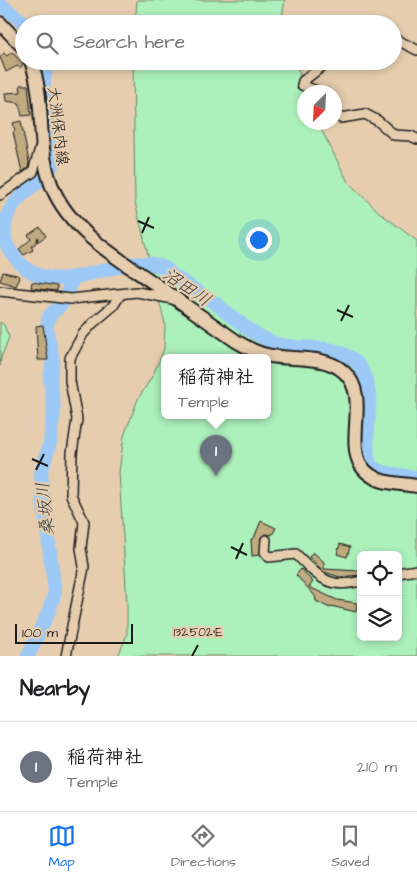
<!DOCTYPE html>
<meta charset="utf-8">
<style>
:root{--surface:#fff;--page:#f2f2f2;--text:#202124;--muted:#757577;--line:#e0e0e0;--accent:#1a73e8}
body{margin:0;font-family:"Architects Daughter","Klee One",sans-serif;background:var(--page);color:var(--text)}
.controls{position:absolute;right:15px;bottom:15px;display:grid;overflow:hidden;border-radius:8px;box-shadow:0 2px 8px #0003}
.controls button{width:45px;height:45px;display:grid;place-items:center;padding:0;border:0;border-bottom:1px solid var(--line);background:var(--surface);color:var(--text);font:25px sans-serif}
.compass{position:absolute;left:297px;top:85px;width:45px;height:45px;border-radius:50%;background:var(--surface);box-shadow:0 2px 8px #0003;rotate:204deg}
.scale{position:absolute;left:15px;bottom:12px;width:118px;box-sizing:border-box;padding-left:5px;border:2px solid #1c1c1c;border-top:0;font-size:14px;line-height:18px;white-space:nowrap;color:#1c1c1c;-webkit-text-stroke:4px #e6cdae;paint-order:stroke}
.you{position:absolute;left:258px;top:239px;width:18px;height:18px;margin:-12px;border:4px solid #fff;border-radius:50%;background:#1a73e8;box-shadow:0 0 0 8px #1a73e833}
.badge{display:grid;place-items:center;width:32px;height:32px;border-radius:50%;background:var(--accent);color:#fff;font-size:16px;font-weight:700}
.pin{position:absolute;translate:-50% -41px;filter:drop-shadow(0 1px 2px #0008)}
.pin::after{content:'';position:absolute;top:26px;width:18px;height:15px;background:inherit;clip-path:polygon(0 0,100% 0,50% 100%)}
.popup{position:absolute;left:161px;top:354px;width:110px;height:65px;box-sizing:border-box;display:grid;place-content:center;border-radius:8px;background:var(--surface);filter:drop-shadow(0 1px 4px #0005);font-size:16px;white-space:nowrap;color:var(--muted)}
.popup b{font-size:19px;color:var(--text)}
.popup::after{content:'';position:absolute;left:50%;top:100%;margin-left:-10px;border:10px solid transparent;border-top-color:var(--surface)}
.list{margin:0;padding:0;list-style:none}
h2{display:flex;justify-content:space-between;align-items:center;height:65px;margin:0;padding:0 20px;font-size:21px}
h2 small{font-size:16px;font-weight:400;color:var(--muted)}
.list li{display:grid;grid-template-columns:32px 1fr auto;gap:15px;align-items:center;box-sizing:border-box;height:90px;padding:0 20px;border-top:1px solid var(--line)}
.list b{display:block;font-size:19px;white-space:nowrap}
.list p{margin:0;font-size:16px;white-space:nowrap;color:var(--muted)}
.list em{font-size:16px;font-style:normal;color:var(--muted)}
.icon{flex:none;width:28px;height:28px;fill:none;stroke:currentColor;stroke-width:2;stroke-linecap:round;stroke-linejoin:round}
.map{position:relative;flex:none;width:417px;height:656px;overflow:hidden}
.search{position:absolute;background:var(--surface);box-shadow:0 2px 8px #0003;left:15px;right:15px;top:15px;height:55px;display:flex;align-items:center;gap:12px;box-sizing:border-box;padding:0 18px;border-radius:28px;color:var(--muted);font-size:19px}
.sheet{height:155px;background:var(--surface)}
nav{display:flex;justify-content:space-around;align-items:center;box-sizing:border-box;height:70px;border-top:1px solid var(--line);background:var(--surface);font-size:14px;color:var(--muted)}
nav a{display:grid;justify-items:center;gap:2px}
nav .on{color:var(--accent)}
.map>svg:first-child{display:block}
.green{fill:#acf0bb;stroke:#64866c;fill-rule:evenodd}
.lines{fill:none;stroke-linecap:round;stroke-linejoin:round}
.river{stroke:#9cc9f6;stroke-width:14}
.building{fill:#c0ab81;stroke:#1c1c1c}
.minor-casing{stroke:#1c1c1c;stroke-width:12}
.secondary-casing{stroke:#1c1c1c;stroke-width:16}
.minor{stroke:#e6cdae;stroke-width:9}
.secondary{stroke:#e6cdae;stroke-width:12}
.ticks{fill:none;stroke:#1c1c1c;stroke-width:2}
.labels{text-anchor:middle;stroke-width:4.5;stroke-linejoin:round;paint-order:stroke}
.street-label{font-size:16px;fill:#1c1c1c;stroke:#e6cdae}
.water-label{font-size:18px;font-style:italic;fill:#363f48;stroke:#e6cdae}
.ticks-label{font-size:12px;text-anchor:middle;fill:#1c1c1c;stroke:#e6cdae;stroke-width:4.5;stroke-linejoin:round;paint-order:stroke}
</style>
<div class="map">
<svg width="417" height="656" viewBox="0 0 417 656">
<rect width="100%" height="100%" fill="#e6cdae"/>
<filter id="ink" filterUnits="userSpaceOnUse"><feTurbulence type="fractalNoise" baseFrequency=".02" numOctaves="2"/><feDisplacementMap in="SourceGraphic" scale="10" xChannelSelector="R" yChannelSelector="G"/><feConvolveMatrix kernelMatrix="1 2 1 2 8 2 1 2 1" color-interpolation-filters="sRGB"/></filter>
<g filter="url(#ink)">
<path class="green" d="M 137,0 L 285,0 L 282,17 L 284,24 L 135,24 Z
M 133,61 L 295,61 L 306,92 L 304,92 L 304,122 L 318,123 L 348,182 L 380,213 L 417,241 L 417,656 L 118,656 L 127,635 L 127,604 L 119,472 L 124,436 L 138,399 L 153,375 L 164,349 L 165,324 L 135,202 ZM 165,357 L 267,357 L 267,415 L 165,415 ZM 361,555 L 398,555 L 398,637 L 361,637 Z
M 0,322 L 4,325 L 9,337 L 1,358 L 0,366 Z"/>
<g class="lines">
<path class="river" d="M 0,4 L 26,24
M 47,61 C 45,73 42,87 44,99 C 48,121 64,137 55,160 C 43,189 0,195 5,239 C 7,249 14,256 21,264 C 61,303 122,249 163,267 C 167,269 171,274 175,277 C 189,286 202,294 216,304 C 234,318 250,333 272,342 C 296,353 340,339 360,367 C 379,395 361,434 370,466 L 381,472 L 417,478
M 28,656 L 49,611 L 55,592 L 42,491 L 41,473 L 50,443 L 54,409 L 50,379 L 53,360 L 46,328 L 50,315 L 62,304 L 74,277"/>
</g>
<path class="building" d="M 12,52 L 23,64 L 20,68 L 17,66 L 6,72 L 0,57 L 4,53 L 7,56 Z
M 20,85 L 28,85 L 31,115 L 22,116 L 19,103 L 6,101 L 5,93 L 21,92 Z
M 21,121 L 29,162 L 28,168 L 22,172 L 13,132 L 15,131 L 13,123 Z
M 40,227 L 46,236 L 37,242 L 38,237 L 35,244 L 31,246 L 33,250 L 24,255 L 19,249 L 31,239 L 28,235 Z
M 3,272 L 17,275 L 20,278 L 16,286 L 0,281 Z
M 32,282 L 57,286 L 57,291 L 31,288 Z
M 43,325 L 48,360 L 38,360 L 36,326 Z
M 261,521 L 276,528 L 272,535 L 266,534 L 261,537 L 260,555 L 252,556 L 251,539 L 254,538 Z
M 340,544 L 350,547 L 347,557 L 337,554 Z
M 313,552 L 324,562 L 324,569 L 360,571 L 360,575 L 340,577 L 324,572 L 309,557 Z
M 301,569 L 313,582 L 309,587 L 337,600 L 357,603 L 356,612 L 331,606 L 330,608 L 316,601 L 315,596 L 296,575 Z"/>
<g class="lines">
<g class="minor-casing">
<path id="minor" d="M 393,38 L 417,50
M 319,92 L 302,85 L 303,81 L 329,61
M 334,113 L 341,118 L 365,114 L 378,121 L 394,135 L 411,136 L 417,139
M 0,195 L 33,172 L 41,145
M 0,291 L 71,299 L 137,292 L 173,299
M 266,540 L 265,552 L 269,557 L 296,554 C 318,576 327,590 361,581
M 398,573 L 417,570
M 66,656 L 84,567 L 81,548 L 84,522 L 71,495 L 72,453 L 77,419 L 70,381 L 70,358 L 83,334 L 93,323 L 113,306 L 120,295"/>
</g>
<g class="secondary-casing">
<path id="secondary" d="M 0,23 L 24,48
M 31,61 C 45,99 37,140 49,178 C 64,228 115,256 155,284 C 182,303 209,322 236,341 C 248,348 258,354 271,356 C 294,360 326,355 344,372 C 377,402 329,464 383,481 C 394,484 406,484 417,486"/>
</g>
<use href="#minor" class="minor"/>
<use href="#secondary" class="secondary"/>
</g>
</g>
<path class="ticks" d="M 138,221 L 154,228M 142,233 L 149,217M 337,310 L 353,317M 341,321 L 349,305M 32,459 L 48,466M 36,470 L 44,454M 231,547 L 247,555M 236,559 L 243,543M 192,656 L 198,645"/>
<g class="labels">
<g class="street-label">
<text transform="translate(59 126) rotate(83)" y="6">大洲保内線</text>
</g>
<g class="water-label">
<text transform="translate(187 287) rotate(34)" y="6">沼田川</text>
<text transform="translate(45 509) rotate(-96)" y="6">桑坂川</text>
</g>
</g>
<g class="ticks-label">
<text x="198" y="636">132.502°E</text>
</g>
</svg>
<div class="controls">
<button><svg class="icon" aria-label="locate" viewBox="0 0 24 24"><circle cx="12" cy="12" r="6"/><path d="M12 2v4M12 18v4M2 12h4M18 12h4"/></svg></button>
<button><svg class="icon" aria-label="layers" viewBox="0 0 24 24"><path d="M12 4l9 5-9 5-9-5zM3 14l9 5 9-5"/></svg></button>
</div>
<svg class="compass" viewBox="-18 -18 36 36"><path d="M0-13l5 13h-10z" fill="#e53935"/><path d="M0 13l5-13h-10z" fill="#757577"/></svg>
<div class="scale">100 m</div>
<div class="you"></div>
<div class="pin badge" style="left:216px;top:476px;background:#6b7280">1</div>
<div class="popup"><b>稲荷神社</b>Temple</div>
<div class="search"><svg class="icon" aria-label="search" viewBox="0 0 24 24"><circle cx="10" cy="10" r="6"/><path d="M15 15l6 6"/></svg>Search here</div>
</div>
<section class="sheet">
<h2>Nearby<small></small></h2>
<ul class="list">
<li><span class="badge" style="background:#6b7280">1</span><div><b>稲荷神社</b><p>Temple</p></div><em>210 m</em></li>
</ul>
</section>
<nav>
<a class="on"><svg class="icon" aria-label="map" viewBox="0 0 24 24"><path d="M3 6l6-2 6 2 6-2v14l-6 2-6-2-6 2zM9 4v14M15 6v14"/></svg>Map</a>
<a><svg class="icon" aria-label="directions" viewBox="0 0 24 24"><path d="M12 3l9 9-9 9-9-9zM9 14v-3h6M13 9l2 2-2 2"/></svg>Directions</a>
<a><svg class="icon" aria-label="saved" viewBox="0 0 24 24"><path d="M7 4h10v16l-5-4-5 4z"/></svg>Saved</a>
</nav>
